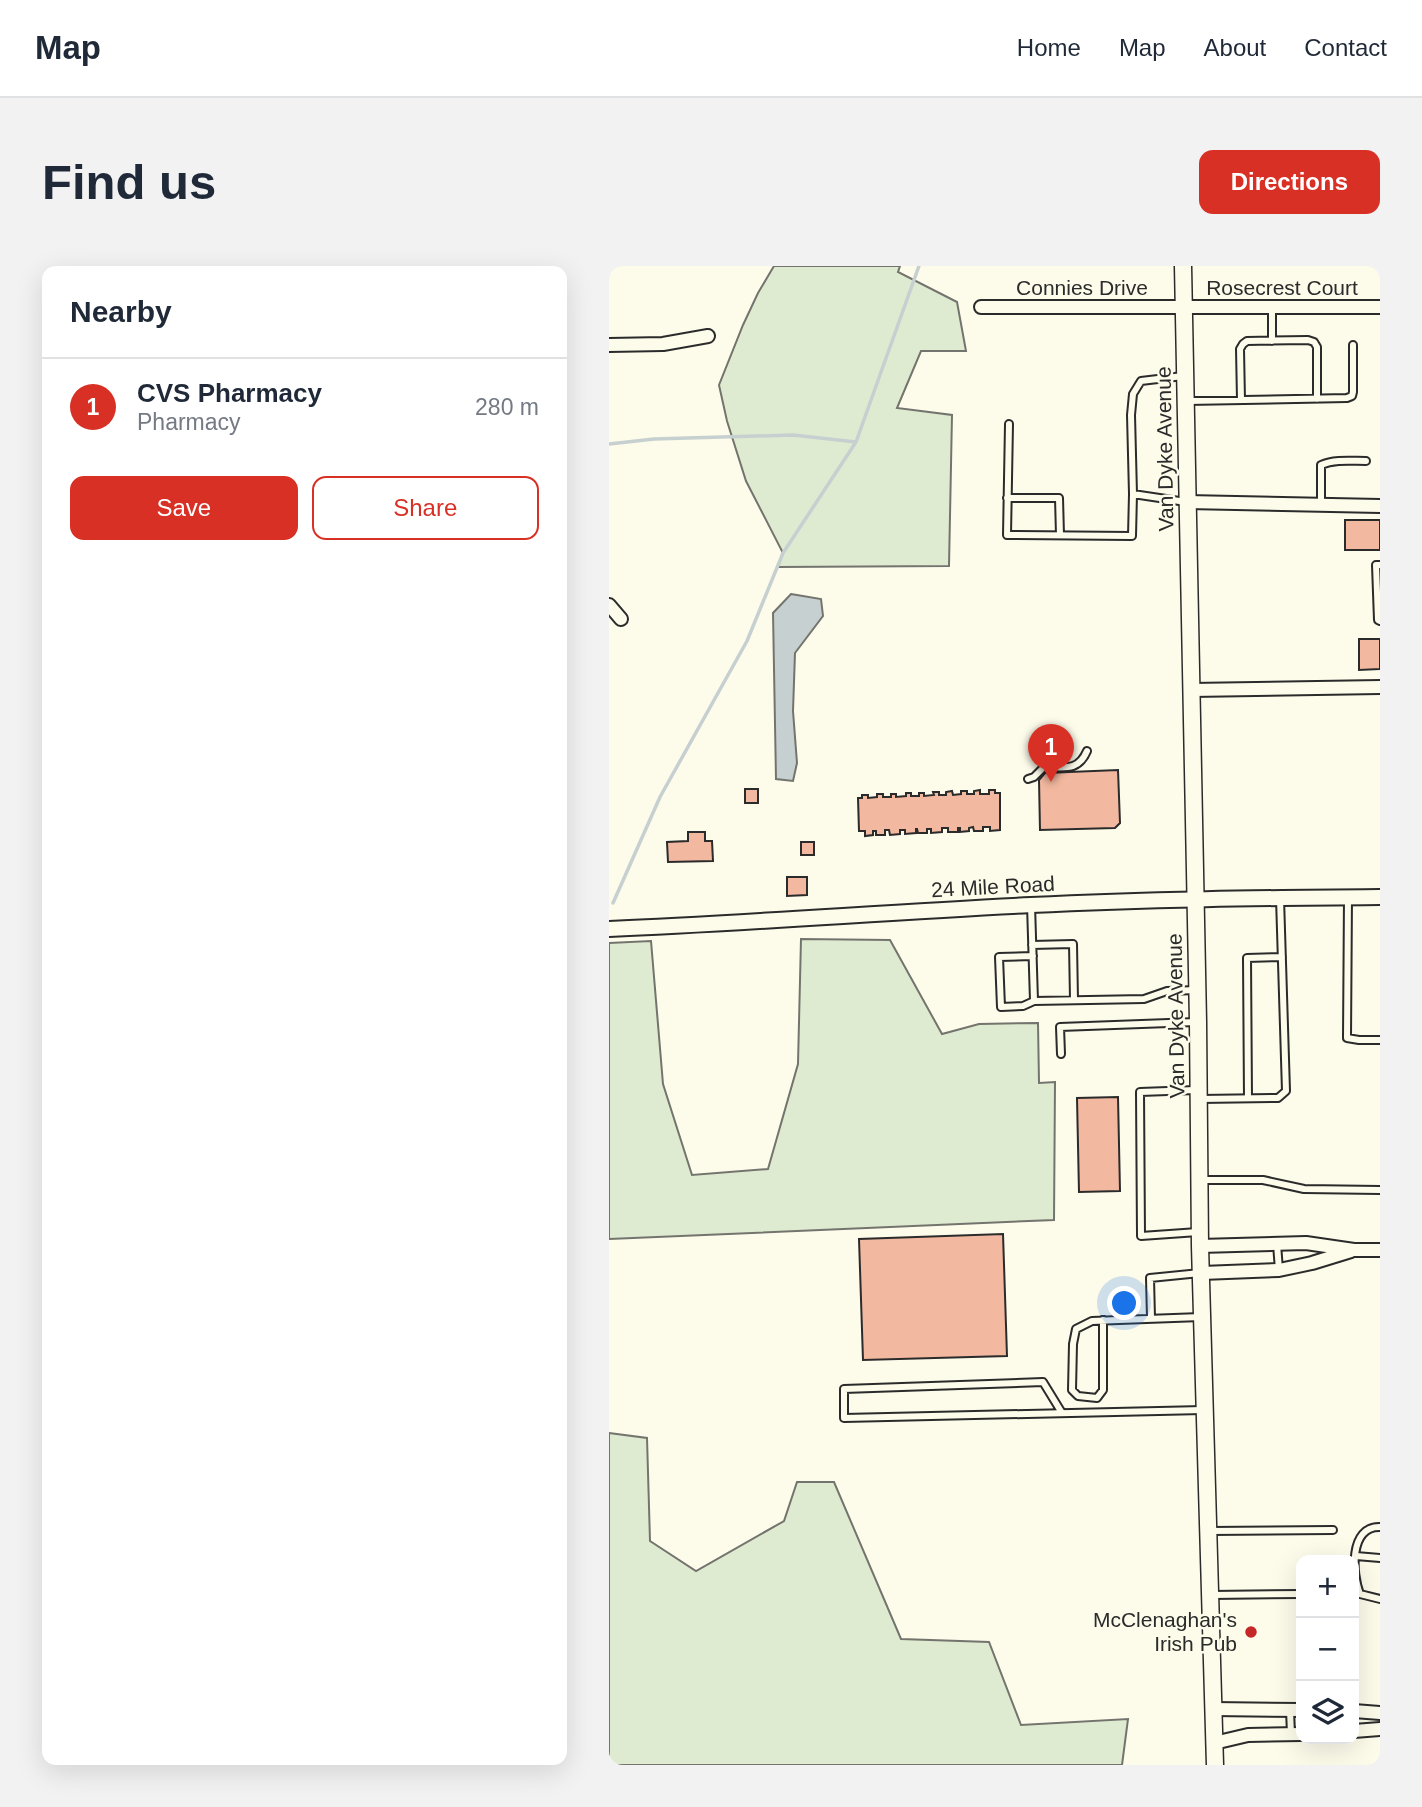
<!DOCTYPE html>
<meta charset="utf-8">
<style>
:root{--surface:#fff;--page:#f2f2f3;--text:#1f2937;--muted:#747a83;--line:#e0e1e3;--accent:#d93025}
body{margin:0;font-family:Helvetica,sans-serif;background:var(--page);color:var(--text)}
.controls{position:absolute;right:21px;bottom:21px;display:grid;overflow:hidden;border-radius:14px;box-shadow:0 7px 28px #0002}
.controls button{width:63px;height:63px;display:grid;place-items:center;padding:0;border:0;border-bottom:2px solid var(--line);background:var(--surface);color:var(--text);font:35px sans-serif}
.you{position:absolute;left:516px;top:1038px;width:24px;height:24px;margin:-18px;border:5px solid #fff;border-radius:50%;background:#1a73e8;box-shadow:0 0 0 10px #1a73e833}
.badge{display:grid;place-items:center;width:46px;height:46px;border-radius:50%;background:var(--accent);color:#fff;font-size:23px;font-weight:700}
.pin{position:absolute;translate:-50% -58px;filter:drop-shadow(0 2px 4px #0008)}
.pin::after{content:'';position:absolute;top:37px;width:24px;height:21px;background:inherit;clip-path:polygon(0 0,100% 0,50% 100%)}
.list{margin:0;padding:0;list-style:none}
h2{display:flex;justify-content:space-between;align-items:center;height:91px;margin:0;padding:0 28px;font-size:30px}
h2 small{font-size:23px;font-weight:400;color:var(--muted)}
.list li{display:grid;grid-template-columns:46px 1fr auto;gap:21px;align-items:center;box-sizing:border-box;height:98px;padding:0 28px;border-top:2px solid var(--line)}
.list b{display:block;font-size:26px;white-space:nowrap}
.list p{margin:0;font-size:23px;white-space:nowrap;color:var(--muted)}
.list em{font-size:23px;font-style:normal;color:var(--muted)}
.actions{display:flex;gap:14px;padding:21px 28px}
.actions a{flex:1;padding:16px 0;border:2px solid var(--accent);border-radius:14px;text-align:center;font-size:24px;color:var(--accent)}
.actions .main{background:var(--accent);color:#fff}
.icon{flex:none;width:38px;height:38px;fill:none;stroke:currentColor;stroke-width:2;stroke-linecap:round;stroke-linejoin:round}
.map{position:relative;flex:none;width:771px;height:1499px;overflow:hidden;border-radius:14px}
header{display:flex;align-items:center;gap:42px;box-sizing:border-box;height:98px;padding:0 35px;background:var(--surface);border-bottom:2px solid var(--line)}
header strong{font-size:33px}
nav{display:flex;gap:38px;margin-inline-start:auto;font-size:24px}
.intro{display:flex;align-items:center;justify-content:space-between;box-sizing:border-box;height:168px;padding:0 42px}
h1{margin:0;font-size:49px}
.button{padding:18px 32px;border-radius:14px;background:var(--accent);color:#fff;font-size:24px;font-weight:700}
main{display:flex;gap:42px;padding:0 42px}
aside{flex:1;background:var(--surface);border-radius:14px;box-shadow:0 7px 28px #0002}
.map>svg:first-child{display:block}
.green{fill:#deebd1;stroke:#74746e;stroke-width:2}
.water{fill:#c7d0d0;stroke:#74746e;stroke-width:2}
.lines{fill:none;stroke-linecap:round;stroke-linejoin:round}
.stream{stroke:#c7d0d0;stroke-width:3.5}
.building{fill:#f2b8a0;stroke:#2b2b2b;stroke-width:2}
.service-casing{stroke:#2b2b2b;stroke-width:10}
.minor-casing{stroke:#2b2b2b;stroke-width:16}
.tertiary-casing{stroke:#2b2b2b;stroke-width:18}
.secondary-casing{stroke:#2b2b2b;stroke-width:19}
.service{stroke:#fdfbea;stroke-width:6}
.minor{stroke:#fdfbea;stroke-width:12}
.tertiary{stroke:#fdfbea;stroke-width:14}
.secondary{stroke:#fdfbea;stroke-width:16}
.poi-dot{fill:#c62828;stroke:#fdfbea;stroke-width:2.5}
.labels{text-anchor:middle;stroke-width:5;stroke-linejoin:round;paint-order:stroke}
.street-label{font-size:21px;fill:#2b2b2b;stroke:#fdfbea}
.poi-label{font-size:21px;fill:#2b2b2b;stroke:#fdfbea;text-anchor:end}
</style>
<header>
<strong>Map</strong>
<nav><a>Home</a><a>Map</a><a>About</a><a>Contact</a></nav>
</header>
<div class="intro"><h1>Find us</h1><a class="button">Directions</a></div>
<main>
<aside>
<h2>Nearby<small></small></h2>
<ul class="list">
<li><span class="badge">1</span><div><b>CVS Pharmacy</b><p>Pharmacy</p></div><em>280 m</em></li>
</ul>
<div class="actions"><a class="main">Save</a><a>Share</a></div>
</aside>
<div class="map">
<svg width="771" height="1499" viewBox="0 0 771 1499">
<rect width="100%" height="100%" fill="#fdfbea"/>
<path class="green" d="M 165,0 L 291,0 L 289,6 L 348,36 L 357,85 L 312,85 L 288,142 L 343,149 L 340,300 L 169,301 L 174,287 L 137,215 L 118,155 L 110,119 L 134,59 L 149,27 Z
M 192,673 L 281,674 L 333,768 L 370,758 L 429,757 L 430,817 L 446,816 L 445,954 L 0,973 L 0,677 L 42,675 L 54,818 L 83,909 L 159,903 L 189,798 Z
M 0,1167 L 38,1172 L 41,1275 L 87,1305 L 175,1255 L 188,1216 L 225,1216 L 292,1373 L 380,1376 L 412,1459 L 519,1453 L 513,1499 L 0,1499 Z"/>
<path class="water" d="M 182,328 L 212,333 L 214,350 L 186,387 L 184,445 L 188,497 L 184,515 L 167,513 L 164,347 Z"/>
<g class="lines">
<path class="stream" d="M 0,178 L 45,173 L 184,169 L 247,176
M 4,637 L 51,531 L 138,375 L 174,287 L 247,176 L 310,0"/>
</g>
<path class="building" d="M 736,254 L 771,254 L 771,284 L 736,284 Z
M 750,373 L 771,373 L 771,403 L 750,404 Z
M 509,504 L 511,557 L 506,562 L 431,564 L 430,514 L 436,507 Z
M 136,523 L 149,523 L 149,537 L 136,537 Z
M 371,524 L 371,528 L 380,528 L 380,524 L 386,524 L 386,527 L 391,527 L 391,564 L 381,565 L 381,561 L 374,561 L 374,565 L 365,565 L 364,561 L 360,562 L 360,565 L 351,566 L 351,562 L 349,562 L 349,566 L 339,566 L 339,562 L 333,562 L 333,566 L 322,567 L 322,563 L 318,563 L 318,567 L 309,567 L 308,563 L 307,563 L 307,567 L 296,568 L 296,564 L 291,564 L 291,568 L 281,569 L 280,564 L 276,564 L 276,569 L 267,569 L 267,565 L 264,565 L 264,569 L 256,570 L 256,565 L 250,565 L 249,532 L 253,532 L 253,529 L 259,529 L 259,532 L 268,531 L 268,528 L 274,528 L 274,531 L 282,531 L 282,528 L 287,528 L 287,531 L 297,530 L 297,527 L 302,527 L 302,530 L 310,530 L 310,527 L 315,527 L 315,530 L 325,529 L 324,526 L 330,526 L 330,529 L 337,529 L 337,526 L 343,525 L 344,529 L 352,528 L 352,525 L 358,525 L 358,528 L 365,528 L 365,525 Z
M 79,566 L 96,566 L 96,575 L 103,575 L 104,595 L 59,596 L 58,576 L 79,575 Z
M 192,576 L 205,576 L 205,589 L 192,589 Z
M 178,611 L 198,611 L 198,629 L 178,630 Z
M 509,831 L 511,925 L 470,926 L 468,832 Z
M 394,968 L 398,1090 L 254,1094 L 250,973 Z"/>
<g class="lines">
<g class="service-casing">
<path id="service" d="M 663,41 L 663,75
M 632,134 L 631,83 L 634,78 L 638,75 L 699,74 L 705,76 L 708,81 L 708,133
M 578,135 L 738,132 L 743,130 L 744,126 L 744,79
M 400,158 L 398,269 L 523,270 L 524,228 L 522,149 L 524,128 L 532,115 L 574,110
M 524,228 L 577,236
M 398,232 L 450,232 L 451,269
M 712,239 L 712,199 C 726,193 742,195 757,195
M 771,299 L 767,299 L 769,354 L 771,355
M 419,513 L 425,511 L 435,501 C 455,501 469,506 478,485
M 739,631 L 738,772 L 750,774 L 771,774
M 422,639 L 425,735 L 535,733 L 558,725 L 588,724
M 423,679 L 464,678 L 465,734
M 424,690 L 390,691 L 392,741 L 414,740 L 425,735
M 452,788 L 451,761 L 587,756
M 587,824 L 531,826 L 532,970 L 589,966
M 639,832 L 638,692 L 673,691
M 591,833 L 669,832 L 677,825 L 671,632
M 592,914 L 654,914 L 695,923 L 771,924
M 668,978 L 670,1004
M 542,1052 L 541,1012 L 591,1007
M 494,1054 L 494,1124 L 488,1132 L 469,1130 L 463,1124 L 464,1078 L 467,1063 L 483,1055 L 592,1051
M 453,1147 L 434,1116 L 235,1123 L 235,1152 L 594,1144
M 771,1261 C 740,1260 743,1308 751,1328 L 771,1333
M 601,1265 L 724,1264
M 747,1290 L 771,1292
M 603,1329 L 692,1328
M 681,1444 L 682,1468"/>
</g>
<g class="minor-casing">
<path id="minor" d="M 372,41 L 771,41
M 0,79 L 54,78 L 99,70
M 578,236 L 771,240
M 0,339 L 12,353
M 582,424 L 771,421
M 591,980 L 697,977 L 745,984 L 771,984
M 593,1007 L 670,1004 L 703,997 L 742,985
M 604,1443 L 692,1444
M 745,1445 L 771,1447
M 745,1465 L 771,1463
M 605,1477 L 639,1469 L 692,1468"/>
</g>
<g class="tertiary-casing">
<path id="tertiary" d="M 0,663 C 141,657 281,646 422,639 C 538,633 655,632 771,631"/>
</g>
<g class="secondary-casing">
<path id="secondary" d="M 574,0 L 589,756 L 591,980 L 606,1499"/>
</g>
<use href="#service" class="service"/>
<use href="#minor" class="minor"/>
<use href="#tertiary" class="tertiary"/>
<use href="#secondary" class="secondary"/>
</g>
<circle class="poi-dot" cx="642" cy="1366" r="7"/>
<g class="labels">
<g class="street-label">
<text x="473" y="29">Connies Drive</text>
<text x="673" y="29">Rosecrest Court</text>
<text transform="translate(556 183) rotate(-91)" y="7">Van Dyke Avenue</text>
<text transform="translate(384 621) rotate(-3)" y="7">24 Mile Road</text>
<text transform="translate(567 750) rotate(-91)" y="7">Van Dyke Avenue</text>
</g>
<g class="poi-label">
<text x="628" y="1361">McClenaghan's<tspan x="628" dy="24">Irish Pub</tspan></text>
</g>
</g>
</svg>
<div class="controls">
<button>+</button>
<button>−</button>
<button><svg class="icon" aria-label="layers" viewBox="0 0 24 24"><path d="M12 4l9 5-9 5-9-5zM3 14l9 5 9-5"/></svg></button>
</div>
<div class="you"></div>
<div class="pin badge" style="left:442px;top:516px">1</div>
</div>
</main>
